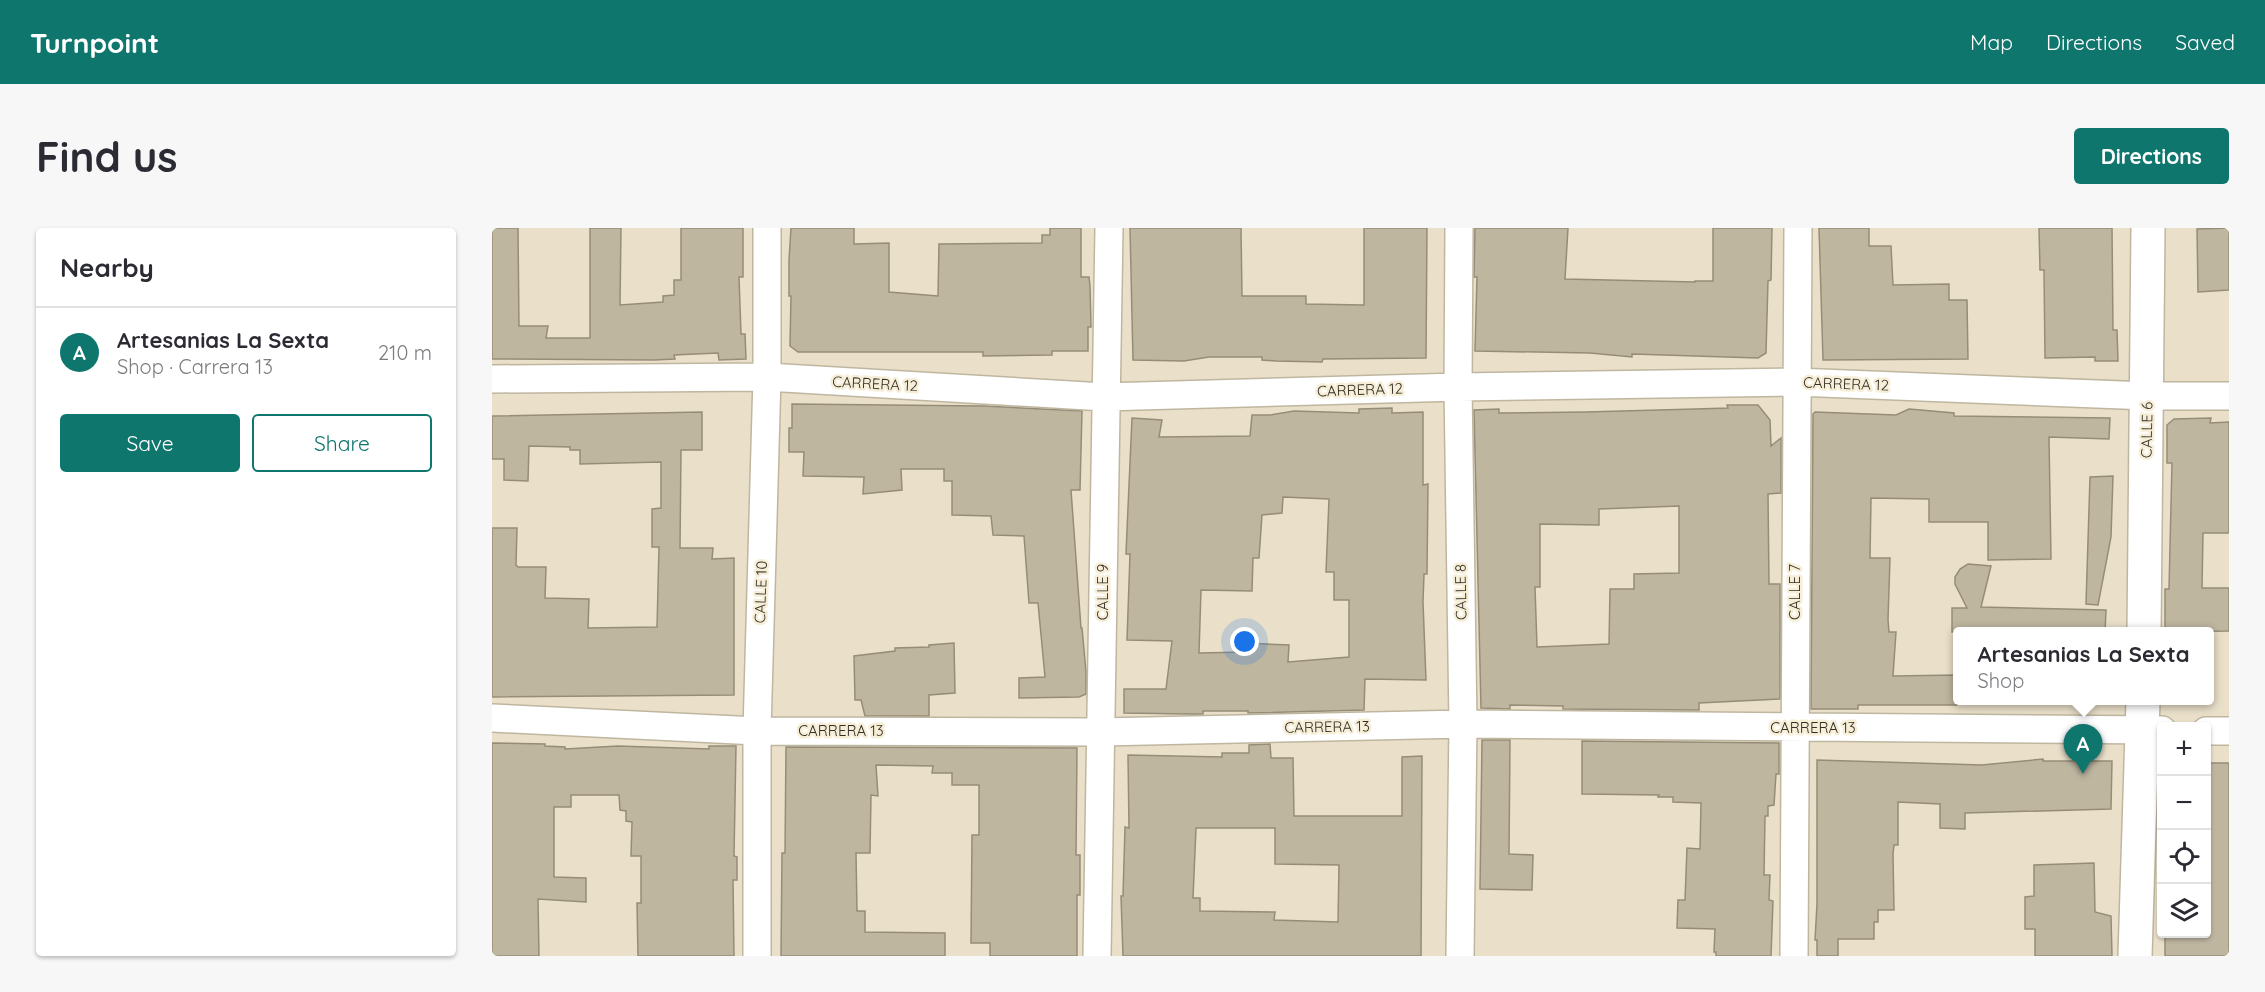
<!DOCTYPE html>
<meta charset="utf-8">
<style>
:root{--surface:#fff;--page:#f7f7f7;--text:#2b2b33;--muted:#7c7c81;--line:#e1e1e2;--accent:#0f766e}
body{margin:0;font-family:Quicksand,sans-serif;background:var(--page);color:var(--text)}
.controls{position:absolute;right:18px;bottom:18px;display:grid;overflow:hidden;border-radius:6px;box-shadow:0 2px 4px #0004}
.controls button{width:54px;height:54px;display:grid;place-items:center;padding:0;border:0;border-bottom:2px solid var(--line);background:var(--surface);color:var(--text);font:30px sans-serif}
.you{position:absolute;left:753px;top:414px;width:21px;height:21px;margin:-15px;border:4px solid #fff;border-radius:50%;background:#1a73e8;box-shadow:0 0 0 9px #1a73e833}
.badge{display:grid;place-items:center;width:39px;height:39px;border-radius:50%;background:var(--accent);color:#fff;font-size:20px;font-weight:700}
.pin{position:absolute;translate:-50% -50px;filter:drop-shadow(0 2px 3px #0008)}
.pin::after{content:'';position:absolute;top:32px;width:21px;height:18px;background:inherit;clip-path:polygon(0 0,100% 0,50% 100%)}
.popup{position:absolute;left:1461px;top:399px;width:261px;height:78px;box-sizing:border-box;display:grid;place-content:center;border-radius:6px;background:var(--surface);filter:drop-shadow(0 2px 4px #0005);font-size:20px;white-space:nowrap;color:var(--muted)}
.popup b{font-size:22px;color:var(--text)}
.popup::after{content:'';position:absolute;left:50%;top:100%;margin-left:-12px;border:12px solid transparent;border-top-color:var(--surface)}
.list{margin:0;padding:0;list-style:none}
h2{display:flex;justify-content:space-between;align-items:center;height:78px;margin:0;padding:0 24px;font-size:26px}
h2 small{font-size:20px;font-weight:400;color:var(--muted)}
.list li{display:grid;grid-template-columns:39px 1fr auto;gap:18px;align-items:center;box-sizing:border-box;height:90px;padding:0 24px;border-top:2px solid var(--line)}
.list b{display:block;font-size:22px;white-space:nowrap}
.list p{margin:0;font-size:20px;white-space:nowrap;color:var(--muted)}
.list em{font-size:20px;font-style:normal;color:var(--muted)}
.actions{display:flex;gap:12px;padding:18px 24px}
.actions a{flex:1;padding:14px 0;border:2px solid var(--accent);border-radius:6px;text-align:center;font-size:21px;color:var(--accent)}
.actions .main{background:var(--accent);color:#fff}
.icon{flex:none;width:33px;height:33px;fill:none;stroke:currentColor;stroke-width:2;stroke-linecap:round;stroke-linejoin:round}
.map{position:relative;flex:none;width:1737px;height:728px;overflow:hidden;border-radius:6px}
header{display:flex;align-items:center;gap:36px;box-sizing:border-box;height:84px;padding:0 30px;background:var(--accent);color:#fff}
header strong{font-size:28px}
nav{display:flex;gap:33px;margin-inline-start:auto;font-size:21px}
.intro{display:flex;align-items:center;justify-content:space-between;box-sizing:border-box;height:144px;padding:0 36px}
h1{margin:0;font-size:42px}
.button{padding:15px 27px;border-radius:6px;background:var(--accent);color:#fff;font-size:21px;font-weight:700}
main{display:flex;gap:36px;padding:0 36px}
aside{flex:1;background:var(--surface);border-radius:6px;box-shadow:0 2px 4px #0004}
.map>svg:first-child{display:block}
.building{fill:#bfb6a0;stroke:#968d78;stroke-width:1.5;fill-rule:evenodd}
.lines{fill:none;stroke-linecap:round;stroke-linejoin:round}
.street-casing{stroke:#bfb6a0;stroke-width:30}
.secondary-casing{stroke:#bfb6a0;stroke-width:36}
.street{stroke:#fff;stroke-width:27}
.secondary{stroke:#fff;stroke-width:33}
.labels{text-anchor:middle;stroke-width:5;stroke-linejoin:round;paint-order:stroke}
.street-label{font-size:15px;fill:#332f27;stroke:#f7eed7}
</style>
<header>
<strong>Turnpoint</strong>
<nav><a>Map</a><a>Directions</a><a>Saved</a></nav>
</header>
<div class="intro"><h1>Find us</h1><a class="button">Directions</a></div>
<main>
<aside>
<h2>Nearby<small></small></h2>
<ul class="list">
<li><span class="badge">A</span><div><b>Artesanias La Sexta</b><p>Shop · Carrera 13</p></div><em>210 m</em></li>
</ul>
<div class="actions"><a class="main">Save</a><a>Share</a></div>
</aside>
<div class="map">
<svg width="1737" height="728" viewBox="0 0 1737 728">
<rect width="100%" height="100%" fill="#eae0ca"/>
<path class="building" d="M 0,0 L 26,0 L 27,98 L 56,98 L 54,110 L 98,110 L 98,0 L 129,0 L 128,77 L 171,74 L 171,68 L 182,67 L 182,52 L 189,52 L 189,0 L 251,0 L 251,49 L 247,49 L 249,106 L 253,106 L 254,131 L 227,132 L 226,125 L 182,127 L 183,131 L 162,132 L 0,131 Z
M 299,0 L 362,0 L 362,16 L 397,15 L 397,64 L 446,68 L 447,16 L 550,15 L 550,7 L 558,7 L 558,0 L 589,0 L 589,49 L 597,49 L 598,58 L 599,99 L 596,99 L 596,123 L 560,123 L 560,127 L 491,128 L 491,124 L 306,124 L 298,118 L 299,68 L 297,68 L 297,32 Z
M 638,0 L 749,0 L 750,68 L 814,68 L 814,76 L 872,77 L 872,0 L 935,0 L 934,130 L 831,131 L 830,134 L 784,133 L 770,132 L 770,129 L 717,129 L 692,133 L 641,132 Z
M 983,0 L 1076,0 L 1073,51 L 1203,54 L 1203,53 L 1221,53 L 1221,0 L 1280,0 L 1279,52 L 1276,53 L 1274,125 L 1266,130 L 1140,126 L 1140,129 L 1098,125 L 983,123 L 985,49 L 982,49 Z
M 1327,0 L 1377,0 L 1377,18 L 1399,18 L 1401,57 L 1457,56 L 1457,72 L 1475,72 L 1476,131 L 1331,132 Z
M 1547,0 L 1620,0 L 1621,102 L 1625,102 L 1626,133 L 1603,133 L 1603,129 L 1553,130 L 1552,42 L 1548,42 Z
M 1737,0 L 1737,62 L 1706,64 L 1705,1 Z
M 300,176 L 491,178 L 590,183 L 588,262 L 579,262 L 589,400 L 590,400 L 594,444 L 594,466 L 587,469 L 527,470 L 527,450 L 553,449 L 546,375 L 537,375 L 532,308 L 501,307 L 499,288 L 460,287 L 460,253 L 452,253 L 452,241 L 409,241 L 410,262 L 371,266 L 372,249 L 311,248 L 312,224 L 297,224 L 297,200 L 300,200 Z
M 1235,177 L 1266,177 L 1278,192 L 1279,218 L 1289,210 L 1289,265 L 1276,266 L 1277,356 L 1288,356 L 1288,471 L 1207,475 L 1207,482 L 1071,481 L 1071,478 L 1018,477 L 1018,481 L 989,480 L 982,182 L 1007,181 L 1007,185 L 1094,184 L 1203,181 L 1236,180 ZM 1187,278 L 1187,345 L 1142,346 L 1142,361 L 1118,361 L 1117,416 L 1045,419 L 1043,359 L 1048,359 L 1048,296 L 1107,297 L 1107,281 Z
M 900,180 L 900,185 L 931,184 L 931,257 L 936,256 L 935,346 L 932,346 L 931,374 L 934,452 L 873,451 L 872,482 L 756,485 L 756,483 L 711,483 L 711,486 L 697,486 L 632,485 L 632,461 L 674,461 L 680,413 L 635,412 L 638,326 L 634,326 L 635,302 L 640,190 L 670,192 L 667,209 L 758,208 L 760,187 L 778,187 L 802,183 L 867,185 L 867,181 ZM 791,269 L 837,271 L 834,344 L 842,344 L 842,372 L 857,372 L 857,429 L 796,434 L 797,417 L 775,416 L 755,415 L 755,424 L 707,425 L 709,362 L 760,363 L 761,330 L 767,330 L 770,287 L 790,285 Z
M 1417,181 L 1462,185 L 1462,188 L 1618,190 L 1617,211 L 1557,209 L 1559,331 L 1496,332 L 1496,294 L 1437,294 L 1437,271 L 1379,270 L 1378,330 L 1398,330 L 1396,392 L 1397,404 L 1404,404 L 1401,448 L 1465,447 L 1465,477 L 1366,477 L 1366,481 L 1319,481 L 1321,186 L 1323,184 L 1404,187 Z
M 210,184 L 210,222 L 189,222 L 188,320 L 221,320 L 220,331 L 242,330 L 242,467 L 0,469 L 0,300 L 25,300 L 24,337 L 26,339 L 54,339 L 53,370 L 97,371 L 96,400 L 165,399 L 167,319 L 160,319 L 160,281 L 169,280 L 169,234 L 88,236 L 88,222 L 78,222 L 78,219 L 37,218 L 36,253 L 12,252 L 12,231 L 0,231 L 0,188 Z
M 1719,190 L 1718,195 L 1737,194 L 1737,305 L 1711,305 L 1710,360 L 1737,360 L 1737,403 L 1673,404 L 1673,361 L 1677,361 L 1680,235 L 1675,235 L 1675,197 L 1682,191 Z
M 1621,248 L 1619,309 L 1606,377 L 1594,376 L 1598,249 Z
M 1476,336 L 1499,338 L 1489,379 L 1614,382 L 1613,404 L 1460,404 L 1460,380 L 1475,380 L 1463,356 L 1463,349 L 1468,341 Z
M 462,415 L 463,465 L 437,467 L 437,488 L 373,488 L 369,472 L 363,472 L 362,428 L 403,423 L 403,420 L 437,419 L 437,417 Z
M 990,512 L 1018,512 L 1017,626 L 1041,627 L 1040,662 L 988,661 Z
M 1090,513 L 1287,515 L 1287,546 L 1284,546 L 1282,577 L 1276,578 L 1276,588 L 1273,588 L 1272,647 L 1278,647 L 1277,672 L 1281,673 L 1279,728 L 1224,728 L 1224,724 L 1222,724 L 1223,701 L 1185,700 L 1186,672 L 1193,672 L 1195,620 L 1208,621 L 1209,575 L 1181,574 L 1181,569 L 1166,569 L 1167,567 L 1090,566 Z
M 0,515 L 53,516 L 53,518 L 73,519 L 73,521 L 126,518 L 217,521 L 217,518 L 244,518 L 242,628 L 245,629 L 245,652 L 241,652 L 242,728 L 146,728 L 145,675 L 149,675 L 149,628 L 139,628 L 140,594 L 134,593 L 134,583 L 128,582 L 127,567 L 79,567 L 79,579 L 62,579 L 62,649 L 94,650 L 94,674 L 46,671 L 47,728 L 0,728 Z
M 778,516 L 779,530 L 801,530 L 802,588 L 910,588 L 910,529 L 930,528 L 929,728 L 631,728 L 629,668 L 631,668 L 633,599 L 637,600 L 636,527 L 730,529 L 730,525 L 757,525 L 757,517 ZM 704,600 L 783,600 L 783,636 L 847,637 L 846,694 L 782,692 L 783,684 L 708,683 L 708,670 L 701,670 Z
M 294,519 L 585,520 L 584,627 L 588,627 L 588,667 L 585,667 L 585,728 L 498,728 L 498,715 L 479,715 L 480,607 L 487,607 L 487,557 L 460,557 L 460,545 L 440,545 L 441,538 L 384,537 L 386,568 L 379,567 L 378,625 L 364,625 L 365,683 L 373,683 L 373,704 L 453,705 L 453,728 L 289,728 L 290,625 L 293,625 Z
M 1551,531 L 1551,533 L 1620,533 L 1619,581 L 1473,585 L 1473,601 L 1448,600 L 1448,576 L 1406,574 L 1406,617 L 1402,617 L 1401,626 L 1402,682 L 1386,682 L 1386,694 L 1382,694 L 1382,711 L 1346,711 L 1346,728 L 1325,728 L 1325,712 L 1323,712 L 1325,676 L 1325,532 L 1490,537 Z
M 1714,535 L 1737,535 L 1737,728 L 1673,728 L 1673,705 L 1714,705 Z
M 1602,635 L 1603,684 L 1619,688 L 1620,728 L 1543,728 L 1543,701 L 1533,701 L 1533,669 L 1542,668 L 1542,637 Z"/>
<g class="lines">
<g class="street-casing">
<path id="street" d="M 967,0 L 966,159 L 971,496 L 968,728
M 0,151 L 275,149 L 612,169 L 966,159 L 1304,154 L 1656,168 L 1737,168
M 0,490 L 265,503 L 610,504 L 971,496 L 1670,502
M 1714,503 L 1737,503
M 265,728 L 265,503 L 275,149 L 275,0
M 605,728 C 611,485 611,243 617,0
M 1302,728 L 1306,0"/>
</g>
<g class="secondary-casing">
<path id="secondary" d="M 1652,404 L 1656,0
M 1643,728 L 1651,472"/>
</g>
<use href="#street" class="street"/>
<use href="#secondary" class="secondary"/>
</g>
<g class="labels">
<g class="street-label">
<text transform="translate(383 156) rotate(3)" y="5">CARRERA 12</text>
<text transform="translate(1354 156) rotate(2)" y="5">CARRERA 12</text>
<text transform="translate(868 162) rotate(-2)" y="5">CARRERA 12</text>
<text transform="translate(1655 202) rotate(-89)" y="5">CALLE 6</text>
<text transform="translate(269 364) rotate(-88)" y="5">CALLE 10</text>
<text transform="translate(611 364) rotate(-90)" y="5">CALLE 9</text>
<text transform="translate(969 364) rotate(-91)" y="5">CALLE 8</text>
<text transform="translate(1303 364) rotate(-90)" y="5">CALLE 7</text>
<text transform="translate(835 499) rotate(-1)" y="5">CARRERA 13</text>
<text x="1321" y="505">CARRERA 13</text>
<text x="349" y="508">CARRERA 13</text>
</g>
</g>
</svg>
<div class="controls">
<button>+</button>
<button>−</button>
<button><svg class="icon" aria-label="locate" viewBox="0 0 24 24"><circle cx="12" cy="12" r="6"/><path d="M12 2v4M12 18v4M2 12h4M18 12h4"/></svg></button>
<button><svg class="icon" aria-label="layers" viewBox="0 0 24 24"><path d="M12 4l9 5-9 5-9-5zM3 14l9 5 9-5"/></svg></button>
</div>
<div class="you"></div>
<div class="pin badge" style="left:1591px;top:546px">A</div>
<div class="popup"><b>Artesanias La Sexta</b>Shop</div>
</div>
</main>
